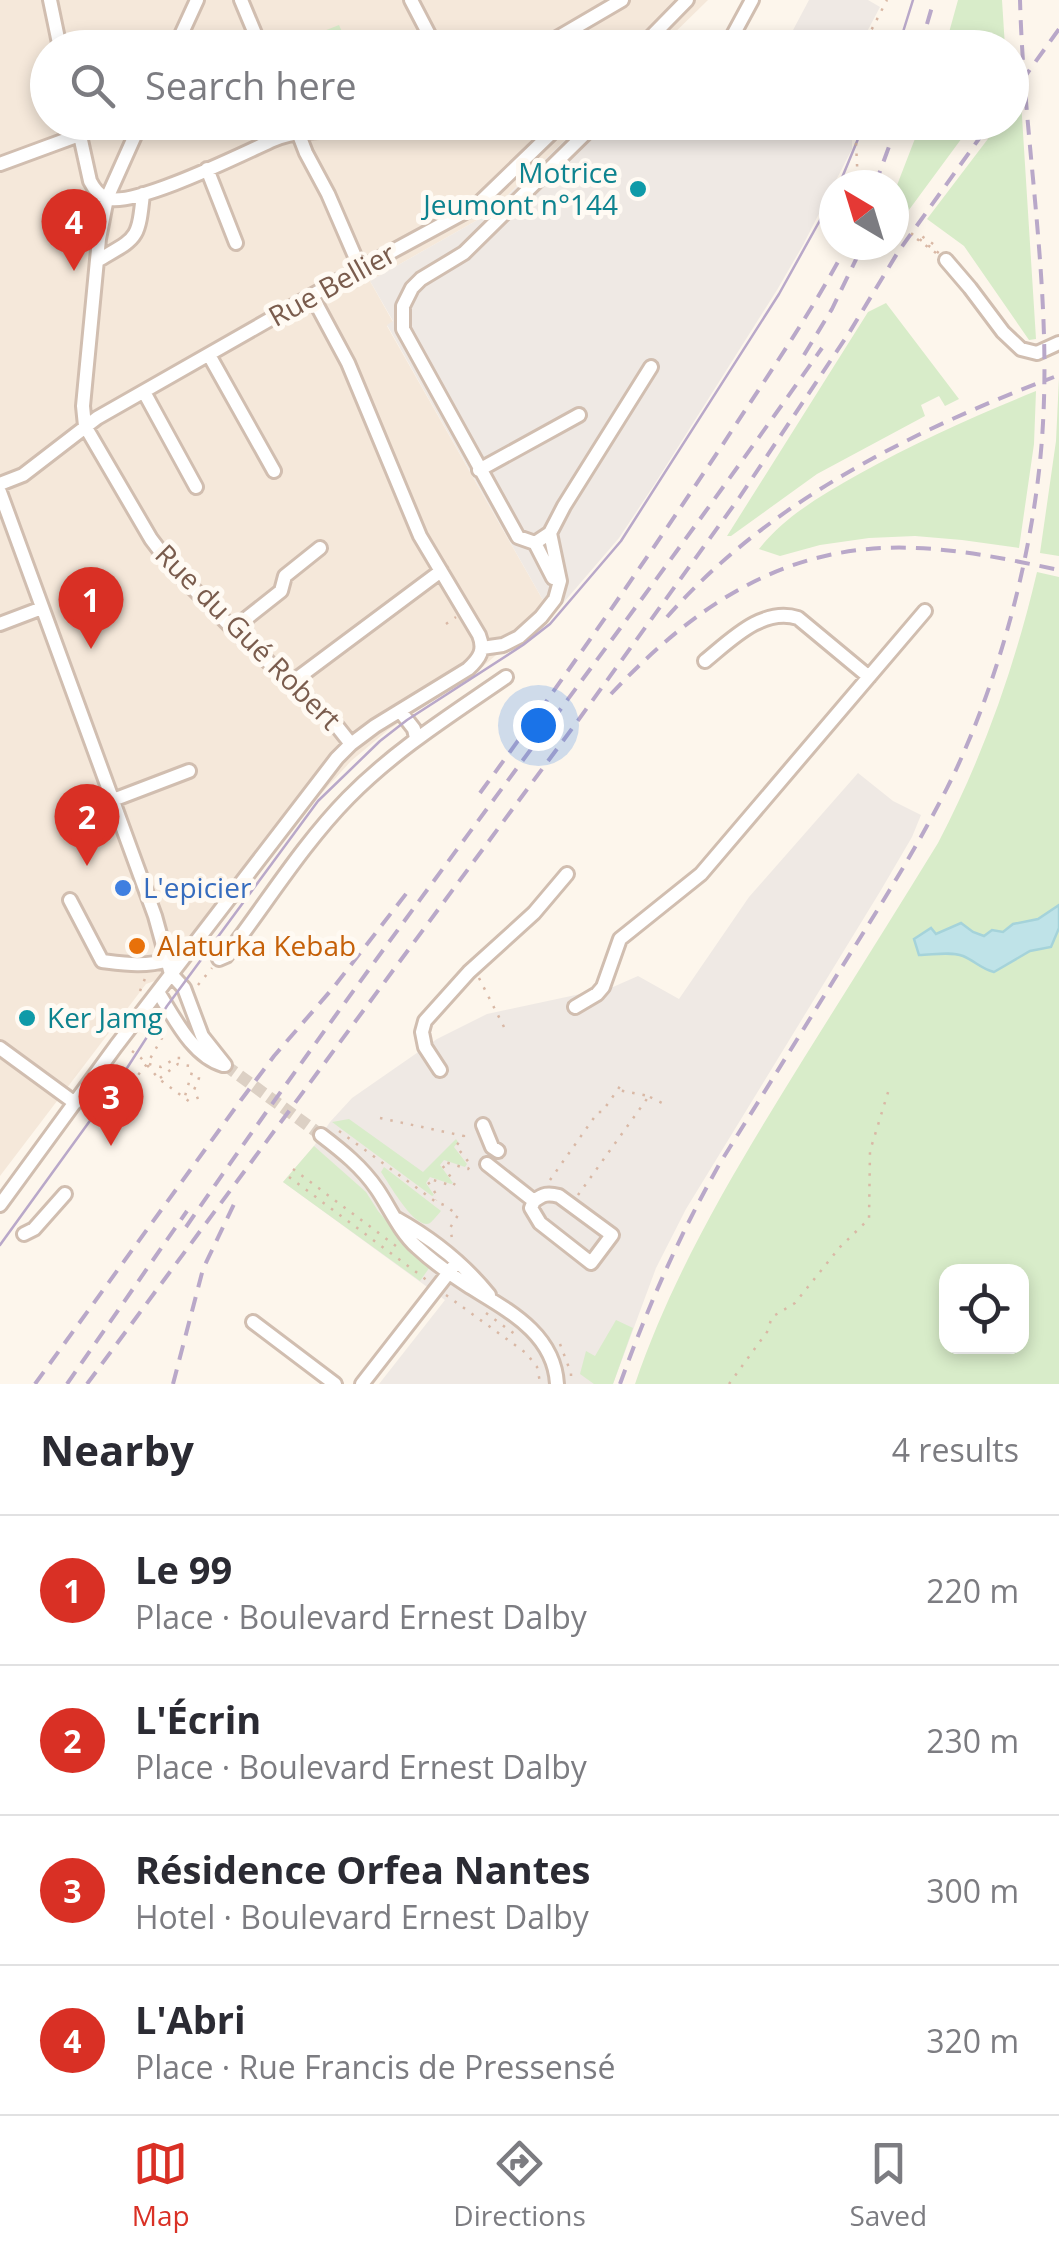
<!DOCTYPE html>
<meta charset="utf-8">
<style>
:root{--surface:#fff;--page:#f7f7f7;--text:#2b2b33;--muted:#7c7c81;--line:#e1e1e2;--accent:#d93025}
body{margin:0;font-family:"Open Sans",sans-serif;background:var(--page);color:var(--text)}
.controls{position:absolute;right:30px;bottom:30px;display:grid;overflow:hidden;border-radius:20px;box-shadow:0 5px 15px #0003}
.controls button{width:90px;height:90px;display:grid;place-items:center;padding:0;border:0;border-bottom:2px solid var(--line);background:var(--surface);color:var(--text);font:50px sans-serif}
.compass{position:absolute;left:819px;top:170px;width:90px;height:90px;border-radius:50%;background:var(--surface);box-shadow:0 5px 15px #0003;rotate:322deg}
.you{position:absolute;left:538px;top:725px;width:35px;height:35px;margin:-25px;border:8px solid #fff;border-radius:50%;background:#1a73e8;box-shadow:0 0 0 15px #1a73e833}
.badge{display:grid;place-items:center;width:65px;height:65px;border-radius:50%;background:var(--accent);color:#fff;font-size:32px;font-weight:700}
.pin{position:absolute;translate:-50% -82px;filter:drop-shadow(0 2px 5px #0008)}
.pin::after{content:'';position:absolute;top:52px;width:35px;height:30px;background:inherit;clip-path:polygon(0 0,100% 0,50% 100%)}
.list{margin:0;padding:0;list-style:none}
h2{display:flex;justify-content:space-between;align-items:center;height:130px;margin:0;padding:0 40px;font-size:42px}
h2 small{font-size:32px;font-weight:400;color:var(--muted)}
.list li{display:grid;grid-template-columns:65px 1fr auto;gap:30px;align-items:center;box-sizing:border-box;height:150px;padding:0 40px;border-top:2px solid var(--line)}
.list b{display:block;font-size:38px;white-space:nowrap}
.list p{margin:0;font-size:32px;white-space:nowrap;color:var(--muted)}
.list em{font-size:32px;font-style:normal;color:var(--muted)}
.icon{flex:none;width:55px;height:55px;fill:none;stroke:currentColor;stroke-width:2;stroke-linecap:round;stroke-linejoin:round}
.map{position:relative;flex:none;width:1059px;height:1384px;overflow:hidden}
.search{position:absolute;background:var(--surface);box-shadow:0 5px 15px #0003;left:30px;right:30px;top:30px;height:110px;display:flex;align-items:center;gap:25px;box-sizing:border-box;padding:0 35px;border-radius:55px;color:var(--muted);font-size:38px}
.sheet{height:730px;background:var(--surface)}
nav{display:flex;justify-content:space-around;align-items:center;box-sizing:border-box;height:140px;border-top:2px solid var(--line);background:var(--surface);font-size:28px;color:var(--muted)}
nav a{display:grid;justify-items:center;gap:5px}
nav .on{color:var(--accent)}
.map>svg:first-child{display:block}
.residential{fill:#f5e8da}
.industrial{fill:#efe9e4}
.green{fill:#d8ecc9;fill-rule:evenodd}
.water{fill:#bfe3e8;stroke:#a5d3da;stroke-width:2.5}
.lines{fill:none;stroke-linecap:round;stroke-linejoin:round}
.minor-tunnel{stroke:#dcd0c4;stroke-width:12;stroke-dasharray:12 6;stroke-linecap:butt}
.minor-casing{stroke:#d1beb0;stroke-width:18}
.path{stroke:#d9b8a5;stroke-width:2.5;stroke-dasharray:2.5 8;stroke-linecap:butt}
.minor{stroke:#fff;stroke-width:12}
.tram{stroke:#b9a8c9;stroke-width:2.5}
.rail{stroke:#b9a8c9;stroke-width:4;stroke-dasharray:15 10;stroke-linecap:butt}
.path-bridge{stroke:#d9b8a5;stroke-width:2.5;stroke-dasharray:2.5 8;stroke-linecap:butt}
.culture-dot{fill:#0f9aa8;stroke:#fffaf3;stroke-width:4}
.shop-dot{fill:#3f7fe0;stroke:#fffaf3;stroke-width:4}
.food-dot{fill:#e8710a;stroke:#fffaf3;stroke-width:4}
.labels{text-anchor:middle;stroke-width:10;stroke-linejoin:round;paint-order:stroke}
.culture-label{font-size:28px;fill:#0d838f;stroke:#fffaf3;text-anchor:end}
.street-label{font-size:28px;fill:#7a5c4d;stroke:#fffaf3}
.shop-label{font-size:28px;fill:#366cbe;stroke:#fffaf3;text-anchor:start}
.food-label{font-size:28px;fill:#c56008;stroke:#fffaf3;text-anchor:start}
</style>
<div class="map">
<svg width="1059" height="1384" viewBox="0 0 1059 1384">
<rect width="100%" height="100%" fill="#fdf6ec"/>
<path class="residential" d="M 0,0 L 708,0 L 660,47 L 48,48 L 48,122 L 583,123 L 488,214 L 370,281 L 393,322 L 387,326 L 552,616 L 511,651 L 502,650 L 481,668 L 388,730 L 351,761 L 300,817 L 186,970 L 146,984 L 0,1176 Z"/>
<path class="industrial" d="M 809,0 L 868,0 L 880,7 L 859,47 L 784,47 Z
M 583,123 L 852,123 L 852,149 L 803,245 L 777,290 L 654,485 L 619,538 L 552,616 L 387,325 L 393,321 L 370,281 L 488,214 Z
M 858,773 L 893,801 L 921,815 L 912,837 L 881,890 L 686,1209 L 656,1268 L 613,1384 L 379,1384 L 445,1300 L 283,1182 L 314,1146 L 330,1122 L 352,1098 L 437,1039 L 487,1014 L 613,987 L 638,976 L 679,999 L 749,897 Z"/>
<path class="green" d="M 958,0 L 1002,0 L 1005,47 L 945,47 Z
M 339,25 L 349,47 L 286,46 Z
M 1021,101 L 1036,339 L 1029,340 L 964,246 L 927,219 L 1000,123 L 1012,122 L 1012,108 Z
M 921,123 L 973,123 L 903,218 L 894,211 L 894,193 Z
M 886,303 L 959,399 L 945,406 L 939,396 L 921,405 L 925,416 L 817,474 L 731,536 L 727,536 L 868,312 Z
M 1059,378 L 1059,556 L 1040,553 L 1056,441 Z
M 1036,391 L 1034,444 L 1019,548 L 962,540 L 915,536 L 869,538 L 820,545 L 780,556 L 759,549 C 785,516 822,495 859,474 C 916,442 975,416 1036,391 Z
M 1037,572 L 1059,577 L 1059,1384 L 635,1384 C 675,1267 739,1163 804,1058 C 849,986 894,915 938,843 C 983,757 1015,666 1037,572 ZM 946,1272 L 1022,1272 L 1022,1346 L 946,1346 Z
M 349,1119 L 423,1172 L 456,1139 L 458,1142 L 454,1147 L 467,1164 L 465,1167 L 444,1160 L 440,1165 L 453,1183 L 451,1184 L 430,1177 L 426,1183 L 434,1195 L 432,1196 L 332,1122 Z
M 314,1146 L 366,1192 L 378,1211 L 406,1244 L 432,1264 L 420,1281 L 283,1182 Z
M 384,1167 L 441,1211 C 440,1212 432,1222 430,1223 C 415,1231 389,1183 381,1172 Z
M 616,1320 L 633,1328 L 613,1384 L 594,1384 L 580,1374 L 586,1351 L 595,1356 Z"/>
<path class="water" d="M 1059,905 L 1059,928 L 1051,947 L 1030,951 L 994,972 C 981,969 975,961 963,956 C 950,951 933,955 919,955 L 914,939 L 931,928 L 936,934 L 961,923 L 973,932 L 984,936 L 992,930 L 1003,932 L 1013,924 L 1038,919 Z"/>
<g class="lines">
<path class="minor-tunnel" d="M 225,1065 L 321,1135"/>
<g class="minor-casing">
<path id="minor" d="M 50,0 L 60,48
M 241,0 L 261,48
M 411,0 L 436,48
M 175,48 L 197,0
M 540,48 L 622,0
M 640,48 L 687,0
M 726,48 L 752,0
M 77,122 L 90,181 C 93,187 99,195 106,198 C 132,209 244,153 273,140 C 314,122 372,138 410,122
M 141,122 L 107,198 L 99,239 L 83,406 L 85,426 L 151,539 L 173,568 L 233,629 L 336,725 L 351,744
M 294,122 L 306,153 L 328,194 L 360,268
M 597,122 L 464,253 L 421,279 L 412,288 L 403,306 L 403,329 L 518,537 L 535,543 L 550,533 L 564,506 L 651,367
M 0,164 L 79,135
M 207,169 L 236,243
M 946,260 L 970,288 L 1003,332 L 1021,349 L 1037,353 L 1059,343
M 97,261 C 137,237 138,242 143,194
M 209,355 L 274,471
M 144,392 L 196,487
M 479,470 L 579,415
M 0,484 L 23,475 L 97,418 L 332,284 L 476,206 L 563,122
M 0,492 L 155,916 L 171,974
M 535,543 L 553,578
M 0,624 L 42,608
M 233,629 L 281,591 L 285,576 L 320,548
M 482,648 L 503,645 L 519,637 L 541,617 L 555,599 L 560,581 L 550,533
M 705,661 C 731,640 762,607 798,618 L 869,677
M 291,683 L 441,571
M 400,711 L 414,729 L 416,738
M 113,800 L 189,771
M 70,900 L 102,961 C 126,964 145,967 168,960
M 219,959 L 226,956 C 266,904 302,845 348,798 C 395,750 451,715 506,677
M 171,974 L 184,988 L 202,1036 L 225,1065
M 158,992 C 174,1017 192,1056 223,1065
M 575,1007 L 597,994 L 603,987 L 620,939 L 701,874 L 925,611
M 0,1048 L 75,1103
M 440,1070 L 425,1047 L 422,1032 L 425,1021 L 469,972 L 534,913 L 567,874
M 483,1125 L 492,1147 L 498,1151
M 321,1135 C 342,1151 362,1167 377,1189 C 390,1208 400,1232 417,1247 C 431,1260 450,1274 467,1285 C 505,1309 554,1332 557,1384
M 487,1164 L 534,1201 C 543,1194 548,1193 559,1196 L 612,1235 L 591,1263 L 540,1223 L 531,1208 L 534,1201
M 0,1205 L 116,1046 L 337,758 L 351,744 L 375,726 L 468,669 C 480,658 485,650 479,635 L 420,536 L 348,363 L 312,296
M 397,1219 C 431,1238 464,1264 489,1295
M 24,1234 L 34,1229 L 65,1194
M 253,1322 L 335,1384
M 362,1384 L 457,1262"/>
</g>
<path class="path" d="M 867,38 L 867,48
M 862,48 L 887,0
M 869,122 L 877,126
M 936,253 L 917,239 L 920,235 L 939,248
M 446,624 L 456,617
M 479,978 L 504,1027
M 198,985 L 212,968
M 140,991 L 146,976
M 132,1051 L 141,1058 L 159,1079 L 194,1105
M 149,1064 L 161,1067 L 176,1058 L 187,1058
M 160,1078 L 178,1064 L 190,1066 L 192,1072 L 185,1096
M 125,1091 L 147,1064 L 166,1031
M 650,1097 L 668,1106
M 198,1099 L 194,1090 L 199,1078 L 199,1070
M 380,1118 L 464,1136 L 456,1146 L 471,1165 L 468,1169 L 445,1162 L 442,1165 L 455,1183 L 453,1186 L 430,1179 L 428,1182 L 438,1197 L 436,1200
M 339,1131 L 436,1202 L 444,1205 L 458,1215 L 450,1228 L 452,1238
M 293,1169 L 400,1249
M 289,1177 L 428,1281
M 550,1180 L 598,1112 L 602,1112 L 623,1082
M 578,1195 L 649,1096 L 618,1090
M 446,1295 L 526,1353 L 537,1367 L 540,1382 L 544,1384
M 486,1313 L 516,1335
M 560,1344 L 571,1373 L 571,1384
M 729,1384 L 767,1332 L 772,1317 L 795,1303 L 840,1247 L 869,1219 L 870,1151 L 889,1089"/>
<use href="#minor" class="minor"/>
<path class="tram" d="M 898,48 L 913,0
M 839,185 L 865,122
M 0,1245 L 118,1082 L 167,1006 L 318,801 L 380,741 L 407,720 L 523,645 L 550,624 L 621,541 L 779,294 L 834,195"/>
<path class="rail" d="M 920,48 L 934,0
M 1021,82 L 1059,29
M 875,185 L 898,122
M 804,355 L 832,309 L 863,245
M 667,617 C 769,501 912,431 1054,377
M 611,694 C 696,604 788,542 916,548 C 965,550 1012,560 1059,570
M 480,793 C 565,677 647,559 727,438 C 768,375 812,312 847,245
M 186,1227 C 391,929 615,644 822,348
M 35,1384 L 241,1100 L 274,1056 L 333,988 L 409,890
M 67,1384 L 187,1211
M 87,1384 L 574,726 L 739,498 L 849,333 L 898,252 L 991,122
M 173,1384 L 203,1269 L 235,1202
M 620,1384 C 648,1306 679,1236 720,1163 C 760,1099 800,1035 840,970 C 880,906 921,842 954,774 C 1003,670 1037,538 1043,423 C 1051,281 1024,142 1020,0"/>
<path class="path-bridge" d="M 855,122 L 858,185
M 894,221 L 943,256"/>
</g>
<g class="culture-dot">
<circle cx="638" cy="189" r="10"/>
<circle cx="27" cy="1018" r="10"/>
</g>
<circle class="shop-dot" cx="123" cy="888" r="10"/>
<circle class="food-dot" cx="137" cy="946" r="10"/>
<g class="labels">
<g class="culture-label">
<text x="618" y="183">Motrice<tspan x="618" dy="32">Jeumont n°144</tspan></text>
<text x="47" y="1028" text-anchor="start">Ker Jamg</text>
</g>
<g class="street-label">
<text transform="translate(332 285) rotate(-29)" y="10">Rue Bellier</text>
<text transform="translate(248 637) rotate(45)" y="10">Rue du Gué Robert</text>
</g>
<g class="shop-label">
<text x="143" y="898">L'epicier</text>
</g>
<g class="food-label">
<text x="157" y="956">Alaturka Kebab</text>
</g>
</g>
</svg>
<div class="controls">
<button><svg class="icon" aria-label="locate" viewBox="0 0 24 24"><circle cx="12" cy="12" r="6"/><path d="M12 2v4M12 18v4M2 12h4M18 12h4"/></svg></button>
</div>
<svg class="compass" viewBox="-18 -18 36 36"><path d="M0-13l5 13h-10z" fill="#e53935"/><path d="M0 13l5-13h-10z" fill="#7c7c81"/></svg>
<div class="you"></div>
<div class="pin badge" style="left:91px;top:649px">1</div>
<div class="pin badge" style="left:87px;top:866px">2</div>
<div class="pin badge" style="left:111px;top:1146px">3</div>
<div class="pin badge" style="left:74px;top:271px">4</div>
<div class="search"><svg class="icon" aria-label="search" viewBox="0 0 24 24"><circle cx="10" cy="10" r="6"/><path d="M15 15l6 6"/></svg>Search here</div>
</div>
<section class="sheet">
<h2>Nearby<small>4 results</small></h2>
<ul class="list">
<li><span class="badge">1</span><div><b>Le 99</b><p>Place · Boulevard Ernest Dalby</p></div><em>220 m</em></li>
<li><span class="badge">2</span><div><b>L'Écrin</b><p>Place · Boulevard Ernest Dalby</p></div><em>230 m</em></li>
<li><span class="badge">3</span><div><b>Résidence Orfea Nantes</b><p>Hotel · Boulevard Ernest Dalby</p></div><em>300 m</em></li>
<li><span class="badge">4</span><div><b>L'Abri</b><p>Place · Rue Francis de Pressensé</p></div><em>320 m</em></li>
</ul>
</section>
<nav>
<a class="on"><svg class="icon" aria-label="map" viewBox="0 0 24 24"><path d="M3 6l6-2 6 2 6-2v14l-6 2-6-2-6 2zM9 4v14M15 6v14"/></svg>Map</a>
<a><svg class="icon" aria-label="directions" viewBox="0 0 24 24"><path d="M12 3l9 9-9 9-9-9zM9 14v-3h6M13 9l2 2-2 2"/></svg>Directions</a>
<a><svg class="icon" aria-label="saved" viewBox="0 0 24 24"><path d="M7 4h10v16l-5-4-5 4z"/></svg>Saved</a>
</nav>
